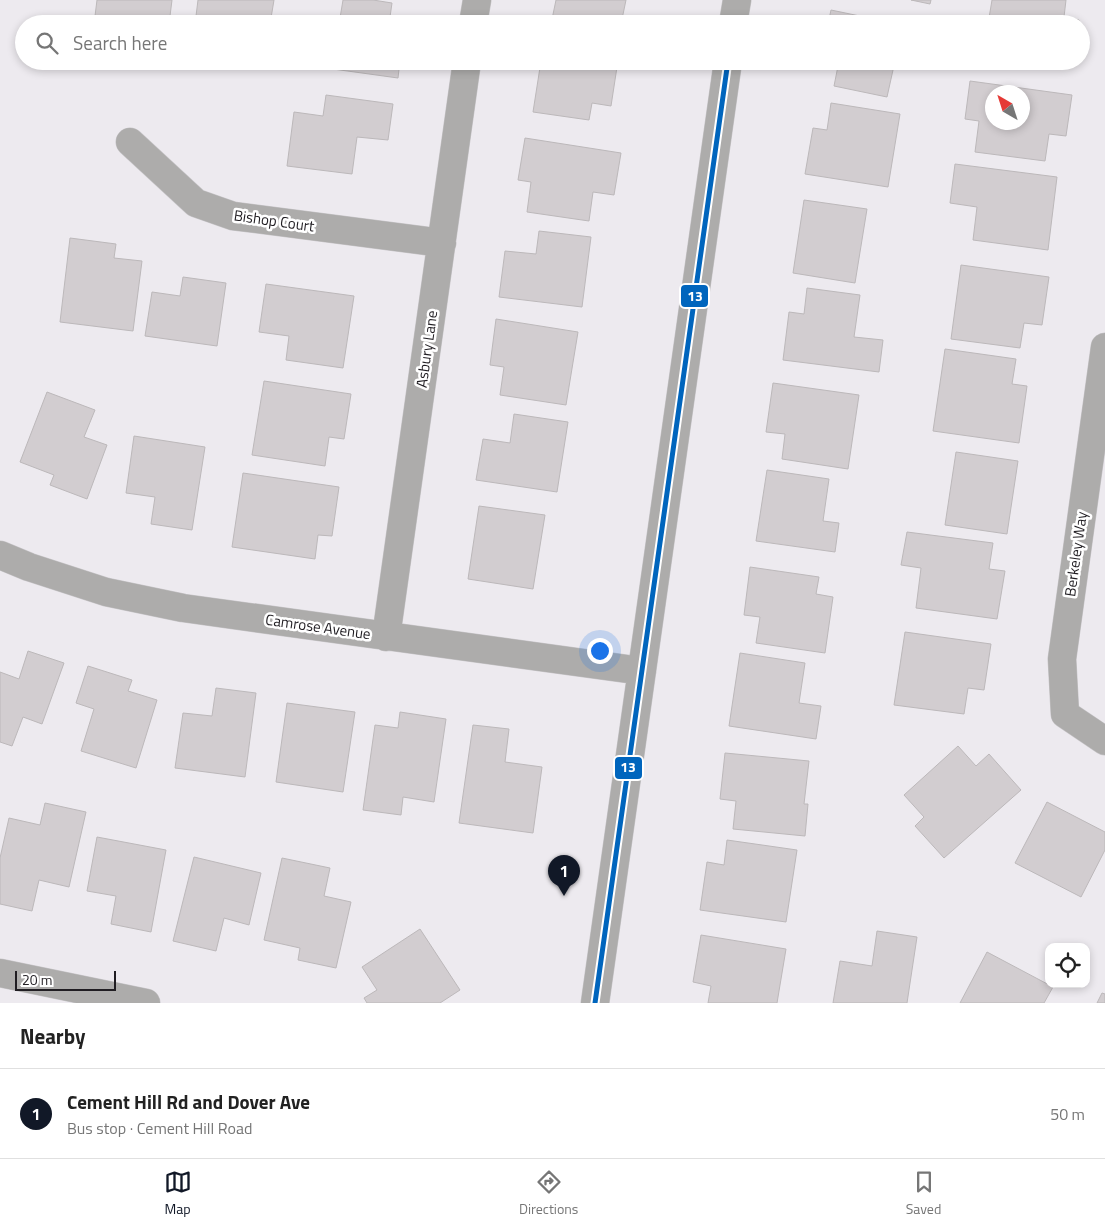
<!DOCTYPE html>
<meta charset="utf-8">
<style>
:root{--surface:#fff;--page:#f6f6f6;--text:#222;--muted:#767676;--line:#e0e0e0;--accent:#111827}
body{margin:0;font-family:"Titillium Web",sans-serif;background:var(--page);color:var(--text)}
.controls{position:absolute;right:15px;bottom:15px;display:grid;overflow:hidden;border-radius:10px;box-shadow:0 2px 8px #0003}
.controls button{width:45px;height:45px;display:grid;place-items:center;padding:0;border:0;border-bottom:1px solid var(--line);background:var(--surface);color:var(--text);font:25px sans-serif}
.compass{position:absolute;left:985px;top:85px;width:45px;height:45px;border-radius:50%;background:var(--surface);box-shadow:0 2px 8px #0003;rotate:321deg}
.scale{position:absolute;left:15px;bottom:12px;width:101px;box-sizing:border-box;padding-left:5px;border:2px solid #201d22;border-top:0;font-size:14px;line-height:18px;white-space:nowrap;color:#201d22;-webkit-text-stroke:4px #fff;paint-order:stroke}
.you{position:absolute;left:599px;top:650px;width:18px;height:18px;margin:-12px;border:4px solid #fff;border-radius:50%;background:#1a73e8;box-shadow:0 0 0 8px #1a73e833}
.badge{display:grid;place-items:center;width:32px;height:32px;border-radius:50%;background:var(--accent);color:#fff;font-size:16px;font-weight:700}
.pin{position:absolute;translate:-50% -41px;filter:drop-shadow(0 1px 2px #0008)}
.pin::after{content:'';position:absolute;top:26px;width:18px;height:15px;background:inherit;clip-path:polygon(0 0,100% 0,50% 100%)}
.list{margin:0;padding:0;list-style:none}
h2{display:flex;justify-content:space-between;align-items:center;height:65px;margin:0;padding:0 20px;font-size:21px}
h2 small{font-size:16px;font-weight:400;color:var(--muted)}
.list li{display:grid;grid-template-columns:32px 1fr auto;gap:15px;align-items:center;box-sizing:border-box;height:90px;padding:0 20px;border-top:1px solid var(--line)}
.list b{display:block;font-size:19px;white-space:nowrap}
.list p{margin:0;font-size:16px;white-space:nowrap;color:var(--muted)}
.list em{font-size:16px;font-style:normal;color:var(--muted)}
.icon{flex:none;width:28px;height:28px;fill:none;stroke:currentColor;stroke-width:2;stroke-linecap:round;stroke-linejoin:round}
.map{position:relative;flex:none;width:1105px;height:1003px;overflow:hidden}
.search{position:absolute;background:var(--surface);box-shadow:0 2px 8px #0003;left:15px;right:15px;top:15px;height:55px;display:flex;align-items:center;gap:12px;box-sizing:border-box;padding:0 18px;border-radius:28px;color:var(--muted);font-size:19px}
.sheet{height:155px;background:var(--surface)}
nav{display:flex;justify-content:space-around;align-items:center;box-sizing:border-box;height:70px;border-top:1px solid var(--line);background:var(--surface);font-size:14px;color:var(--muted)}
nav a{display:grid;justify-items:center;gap:2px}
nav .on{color:var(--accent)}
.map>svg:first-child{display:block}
.building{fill:#d2cdd0;stroke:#bcb8ba;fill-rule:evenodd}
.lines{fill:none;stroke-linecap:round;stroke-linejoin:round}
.minor-casing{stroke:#c8c6c9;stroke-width:29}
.minor{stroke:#adacab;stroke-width:28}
.bus-1-casing{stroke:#fff;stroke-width:9}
.bus-1{stroke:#0065bd;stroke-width:5}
.labels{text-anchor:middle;stroke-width:5;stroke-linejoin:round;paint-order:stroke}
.street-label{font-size:15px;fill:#201d22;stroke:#fff}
.line-badge{stroke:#fff;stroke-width:2}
.badge-label{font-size:14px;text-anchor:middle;font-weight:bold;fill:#fff}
</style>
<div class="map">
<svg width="1105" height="1003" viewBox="0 0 1105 1003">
<rect width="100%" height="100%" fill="#edeaef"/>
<path class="building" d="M 97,0 L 172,0 L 169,24 L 94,24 Z
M 198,0 L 274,0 L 270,24 L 195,24 Z
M 343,0 L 373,0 L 392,3 L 389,24 L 339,24 Z
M 556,0 L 626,0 L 621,24 L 551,24 Z
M 911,0 L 931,0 L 930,4 Z
M 992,0 L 1066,0 L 1064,17 L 1079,20 L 1079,24 L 988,24 Z
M 831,10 L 898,24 L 828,24 Z
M 209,61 L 235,61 L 234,65 Z
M 334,61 L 400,61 L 398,78 L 333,69 Z
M 541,61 L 598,61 L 598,64 L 617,67 L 611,106 L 592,103 L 589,120 L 533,112 Z
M 839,61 L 895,61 L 887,97 L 834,86 Z
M 1038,61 L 1073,61 L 1072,66 Z
M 970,81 L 1072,95 L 1066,136 L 1049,134 L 1045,161 L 975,152 L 979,121 L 965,119 ZM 992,92 L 1022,92 L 1022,122 L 992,122 Z
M 326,95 L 393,104 L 388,140 L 357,137 L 352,174 L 287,166 L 294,112 L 323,116 Z
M 831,103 L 900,114 L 888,187 L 805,174 L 813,128 L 827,130 Z
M 525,138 L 621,153 L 614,195 L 593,192 L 589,221 L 527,212 L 531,182 L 518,180 Z
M 955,164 L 1057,177 L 1048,250 L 973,240 L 977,207 L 950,203 Z
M 804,200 L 867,209 L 855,283 L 793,273 Z
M 539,231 L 591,237 L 582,307 L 499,297 L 505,251 L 536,254 Z
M 70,238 L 116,244 L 114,258 L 142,261 L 133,331 L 60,322 Z
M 961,265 L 1049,277 L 1042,325 L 1024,323 L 1020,348 L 951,339 Z
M 183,277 L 226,283 L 217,346 L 145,336 L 152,292 L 180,296 Z
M 266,284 L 354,296 L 343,368 L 286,360 L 289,336 L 259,332 Z
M 807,288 L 860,295 L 854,337 L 883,340 L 879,372 L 783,360 L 789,312 L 804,314 Z
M 496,319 L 578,332 L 566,405 L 500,395 L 504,367 L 490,365 Z
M 945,349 L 1016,359 L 1012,384 L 1027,386 L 1019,443 L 933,431 Z
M 264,381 L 351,394 L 344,439 L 329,437 L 325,466 L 252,455 Z
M 773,383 L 859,395 L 848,469 L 782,459 L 785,434 L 766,432 Z
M 47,392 L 95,410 L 84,437 L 107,445 L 87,499 L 50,485 L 54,475 L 20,462 Z
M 514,414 L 568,422 L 557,492 L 476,480 L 483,439 L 510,443 Z
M 134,436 L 205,447 L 192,530 L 151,524 L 155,497 L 126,493 Z
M 956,452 L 1018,461 L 1007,534 L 945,525 Z
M 767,470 L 829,479 L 823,521 L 839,523 L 835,552 L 756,541 Z
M 243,473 L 339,487 L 332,536 L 318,535 L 315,559 L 232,547 Z
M 479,506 L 545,515 L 533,589 L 468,579 Z
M 907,532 L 993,543 L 989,569 L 1005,571 L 997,619 L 916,608 L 921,568 L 901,565 Z
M 750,567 L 819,577 L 816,594 L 833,597 L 825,653 L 756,643 L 760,617 L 744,615 Z
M 905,632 L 991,644 L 984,690 L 968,688 L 964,714 L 894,705 Z
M 28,651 L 64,663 L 42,724 L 23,717 L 12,746 L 0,742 L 0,672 L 19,679 Z
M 740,653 L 805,663 L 799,703 L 821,706 L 816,739 L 729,726 Z
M 88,666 L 132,680 L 128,691 L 157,700 L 136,768 L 81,751 L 94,709 L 76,703 Z
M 216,688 L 256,693 L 245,777 L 175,768 L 183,713 L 212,716 Z
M 287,703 L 355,712 L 343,792 L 276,782 Z
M 400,712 L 446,719 L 434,802 L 403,797 L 401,815 L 363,810 L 375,725 L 398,728 Z
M 473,725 L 509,729 L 505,762 L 542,767 L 533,833 L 459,823 Z
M 958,746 L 976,766 L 989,754 L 1021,790 L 944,858 L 915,826 L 924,817 L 904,795 Z
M 725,753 L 809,761 L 804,804 L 808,804 L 805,836 L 733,829 L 736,801 L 720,799 Z
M 1047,802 L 1105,832 L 1105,850 L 1081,897 L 1015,863 Z
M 45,803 L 86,812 L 69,887 L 39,880 L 32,911 L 0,904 L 0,858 L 9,818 L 40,825 Z
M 97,837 L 166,850 L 151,932 L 111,924 L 116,896 L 87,891 Z
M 727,840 L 797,850 L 786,922 L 700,910 L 707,862 L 724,865 Z
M 194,857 L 261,873 L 249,925 L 224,918 L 216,951 L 173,941 Z
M 282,858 L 330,868 L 324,896 L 351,902 L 336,968 L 298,960 L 300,948 L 264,940 Z
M 420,929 L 460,990 L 440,1003 L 367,1003 L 364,998 L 377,990 L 362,967 Z
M 877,931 L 917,937 L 907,1003 L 833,1003 L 840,961 L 872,966 Z
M 701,935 L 786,949 L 777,1003 L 708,1003 L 711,986 L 693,982 Z
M 987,952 L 1053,987 L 1044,1003 L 960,1003 Z
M 1102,993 L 1105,994 L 1105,1003 L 1097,1003 Z"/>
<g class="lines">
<g class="minor-casing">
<path id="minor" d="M 473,24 L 477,0
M 733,24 L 737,0
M 130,142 L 196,203 L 233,216 L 442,243
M 1105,347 L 1062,659 L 1065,714 L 1105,741
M 0,555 L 29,567 L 106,592 L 183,608 L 642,671
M 386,637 L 467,61
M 0,973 L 146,1003
M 595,1003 L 728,61"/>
</g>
<use href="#minor" class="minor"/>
<g class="bus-1-casing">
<path id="bus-1" d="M 595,1003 L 728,61"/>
</g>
<use href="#bus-1" class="bus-1"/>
</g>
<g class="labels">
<g class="street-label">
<text transform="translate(274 221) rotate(8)" y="5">Bishop Court</text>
<text transform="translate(427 349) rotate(-82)" y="5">Asbury Lane</text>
<text transform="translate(1076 554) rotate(-82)" y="5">Berkeley Way</text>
<text transform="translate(318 627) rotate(8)" y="5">Camrose Avenue</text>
</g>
</g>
<g class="line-badge">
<rect x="680" y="284" width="29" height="24" rx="5" fill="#0065bd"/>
<rect x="614" y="756" width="29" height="24" rx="5" fill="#0065bd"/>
</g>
<g class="badge-label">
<text x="695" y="301">13</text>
<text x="628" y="772">13</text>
</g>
</svg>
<div class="controls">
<button><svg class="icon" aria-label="locate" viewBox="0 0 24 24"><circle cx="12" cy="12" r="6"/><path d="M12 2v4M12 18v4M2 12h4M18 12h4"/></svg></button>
</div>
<svg class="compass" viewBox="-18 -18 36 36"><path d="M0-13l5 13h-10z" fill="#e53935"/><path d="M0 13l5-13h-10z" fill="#767676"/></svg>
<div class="scale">20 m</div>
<div class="you"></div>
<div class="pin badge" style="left:564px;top:896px">1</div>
<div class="search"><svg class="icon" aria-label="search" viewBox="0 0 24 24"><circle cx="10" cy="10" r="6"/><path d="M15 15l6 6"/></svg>Search here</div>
</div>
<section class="sheet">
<h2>Nearby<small></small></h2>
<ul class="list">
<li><span class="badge">1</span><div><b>Cement Hill Rd and Dover Ave</b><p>Bus stop · Cement Hill Road</p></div><em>50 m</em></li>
</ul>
</section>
<nav>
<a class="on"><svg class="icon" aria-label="map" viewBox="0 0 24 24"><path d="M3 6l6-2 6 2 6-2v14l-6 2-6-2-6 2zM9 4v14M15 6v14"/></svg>Map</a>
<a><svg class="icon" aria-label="directions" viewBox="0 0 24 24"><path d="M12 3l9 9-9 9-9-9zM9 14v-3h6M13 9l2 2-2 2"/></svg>Directions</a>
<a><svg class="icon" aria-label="saved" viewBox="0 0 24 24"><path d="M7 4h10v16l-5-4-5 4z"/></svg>Saved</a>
</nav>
